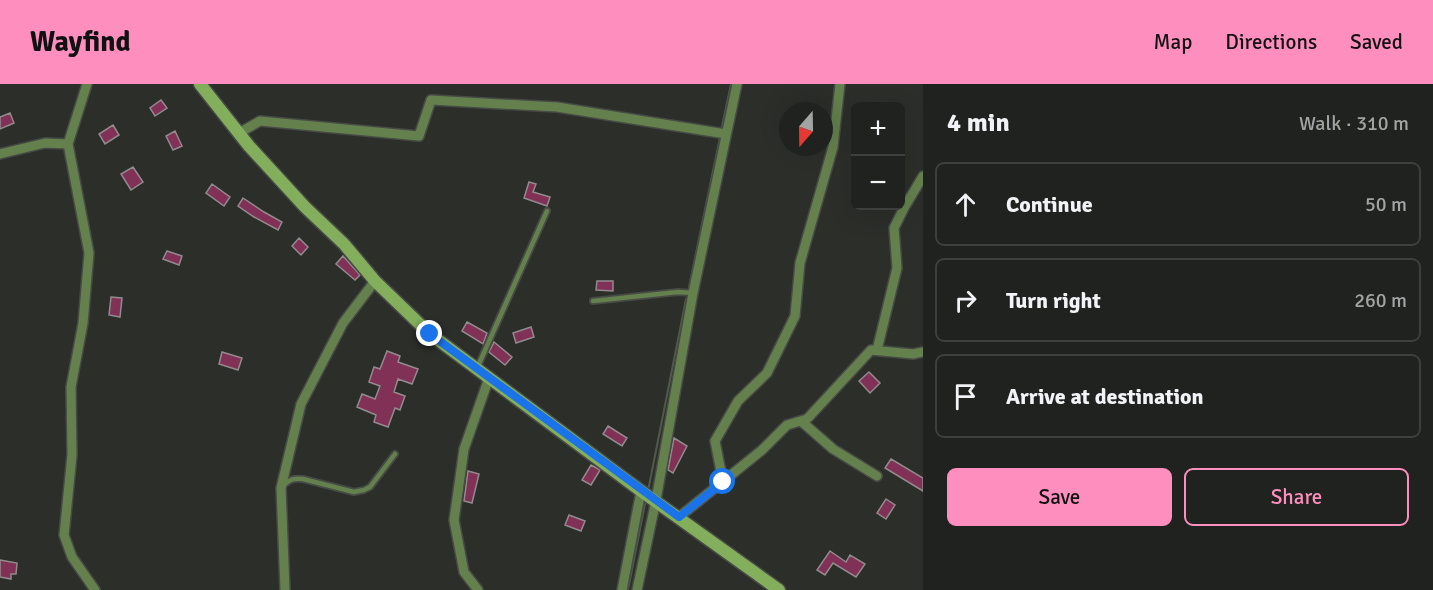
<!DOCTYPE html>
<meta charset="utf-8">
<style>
:root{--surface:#20221f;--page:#282a28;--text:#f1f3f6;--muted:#a2a4a4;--line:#3d3f3d;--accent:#fe8ebe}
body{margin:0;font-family:Signika,sans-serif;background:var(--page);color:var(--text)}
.controls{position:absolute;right:18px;top:18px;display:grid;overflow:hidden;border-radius:9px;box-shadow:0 6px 24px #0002}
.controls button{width:54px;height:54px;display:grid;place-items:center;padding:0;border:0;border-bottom:2px solid var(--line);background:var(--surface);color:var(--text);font:30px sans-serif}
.compass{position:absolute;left:779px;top:18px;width:54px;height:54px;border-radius:50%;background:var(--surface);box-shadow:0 6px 24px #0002;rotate:200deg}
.stop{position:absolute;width:18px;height:18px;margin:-14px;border:4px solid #1a73e8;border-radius:50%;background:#fff}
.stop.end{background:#1a73e8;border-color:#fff;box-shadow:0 2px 6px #0008}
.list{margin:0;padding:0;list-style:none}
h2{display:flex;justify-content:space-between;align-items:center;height:78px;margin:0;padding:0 24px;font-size:26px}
h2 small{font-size:20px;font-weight:400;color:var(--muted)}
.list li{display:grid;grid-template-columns:39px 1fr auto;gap:18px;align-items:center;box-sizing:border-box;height:84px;margin:0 12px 12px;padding:0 12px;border:2px solid var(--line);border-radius:9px}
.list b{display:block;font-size:22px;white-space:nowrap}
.list em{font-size:20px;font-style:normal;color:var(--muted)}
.actions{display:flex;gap:12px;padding:18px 24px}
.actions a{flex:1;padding:14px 0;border:2px solid var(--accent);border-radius:9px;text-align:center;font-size:21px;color:var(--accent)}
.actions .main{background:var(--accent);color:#111}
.icon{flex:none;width:33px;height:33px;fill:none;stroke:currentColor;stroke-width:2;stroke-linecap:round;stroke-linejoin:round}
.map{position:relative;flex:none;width:923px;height:506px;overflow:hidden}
header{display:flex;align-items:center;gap:36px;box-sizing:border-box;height:84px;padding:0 30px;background:var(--accent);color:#111}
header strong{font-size:28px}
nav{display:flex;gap:33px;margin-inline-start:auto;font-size:21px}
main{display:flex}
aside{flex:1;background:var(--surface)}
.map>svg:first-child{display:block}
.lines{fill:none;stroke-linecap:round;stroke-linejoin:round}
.stream{stroke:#515a4a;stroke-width:2}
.building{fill:#813056;stroke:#928b8d;stroke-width:1.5}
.lane-casing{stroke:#474a45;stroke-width:8}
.street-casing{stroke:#474a45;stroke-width:12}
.secondary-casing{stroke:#474a45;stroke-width:15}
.lane{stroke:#64804d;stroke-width:4.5}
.street{stroke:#64804d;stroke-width:9}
.secondary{stroke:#83ae5b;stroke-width:12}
.route{stroke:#1a73e8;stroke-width:8}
</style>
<header>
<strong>Wayfind</strong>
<nav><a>Map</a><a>Directions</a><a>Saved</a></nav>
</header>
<main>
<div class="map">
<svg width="923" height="506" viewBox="0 0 923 506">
<rect width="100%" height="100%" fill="#2b2e29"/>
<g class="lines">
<path class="stream" d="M 721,47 L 731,0
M 689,203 L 720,53
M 648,407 L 686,215
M 628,506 L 646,415"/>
</g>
<path class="building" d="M 161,16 L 167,24 L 155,32 L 150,24 Z
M 10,29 L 14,39 L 0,45 L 0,33 Z
M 113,41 L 119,51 L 105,60 L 99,50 Z
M 175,47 L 182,62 L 173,66 L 166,52 Z
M 133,83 L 143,98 L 131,106 L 121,90 Z
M 529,98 L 536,100 L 533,108 L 550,113 L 547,122 L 524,114 Z
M 212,100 L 230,113 L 224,122 L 206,109 Z
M 243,114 L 264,128 L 282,138 L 278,146 L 254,133 L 238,122 Z
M 299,154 L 308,163 L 301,171 L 292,162 Z
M 167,167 L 182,172 L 179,181 L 163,175 Z
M 343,172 L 360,191 L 355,196 L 336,180 Z
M 597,197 L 613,197 L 613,207 L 596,206 Z
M 111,213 L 122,214 L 120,233 L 109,231 Z
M 467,238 L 487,249 L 483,260 L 462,247 Z
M 531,243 L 534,253 L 516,259 L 513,249 Z
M 494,258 L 512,273 L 505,281 L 489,268 Z
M 387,267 L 400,272 L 398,278 L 418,285 L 412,300 L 398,295 L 394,308 L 405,312 L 400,326 L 395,324 L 388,343 L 374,338 L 376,331 L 357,323 L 362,310 L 375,315 L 380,302 L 369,298 L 374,283 L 380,285 Z
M 222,268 L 242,274 L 238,286 L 219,280 Z
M 869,288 L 880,299 L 870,309 L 859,297 Z
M 608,342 L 627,354 L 622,362 L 603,350 Z
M 674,354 L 687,362 L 673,389 L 668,386 Z
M 891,375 L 923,394 L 923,407 L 885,384 Z
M 591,381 L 600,386 L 591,401 L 582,396 Z
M 468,387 L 479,390 L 472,419 L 464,417 Z
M 886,415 L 895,421 L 886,435 L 877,429 Z
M 569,431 L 585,437 L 581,447 L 565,441 Z
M 830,467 L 846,478 L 850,471 L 865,480 L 856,493 L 833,479 L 825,491 L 817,486 Z
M 0,476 L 17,479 L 16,490 L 11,490 L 11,495 L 0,493 Z"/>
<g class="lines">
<g class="lane-casing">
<path id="lane" d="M 593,217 L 678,208 L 693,209
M 478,282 L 547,127
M 284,401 C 290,395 294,394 303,395 L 354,408 L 364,406 L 370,403 L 395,370"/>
</g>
<g class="street-casing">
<path id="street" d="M 87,0 L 68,60 L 89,169 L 83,239 L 71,303 L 72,371 L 64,451 L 72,473 L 95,506
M 239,49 L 260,37 L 419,52 L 431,16 L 557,23 L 726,50
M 0,70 L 45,59 L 68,60
M 877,266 L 897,184 L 894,144 L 904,124 L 923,92
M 801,337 L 833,365 L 877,392
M 723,398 L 715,357 L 738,317 L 767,289 L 795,232 L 800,179 L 833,63 L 840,0
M 679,433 L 762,366 L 787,341 L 807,335 L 871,266 L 913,270 L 923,268
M 285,506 L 281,404 L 301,320 L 343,239 L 375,197
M 478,506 L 464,488 L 454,436 L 464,365 L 489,294
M 622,506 L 641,407
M 637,506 L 656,416 L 693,209 L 737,0"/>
</g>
<g class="secondary-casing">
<path id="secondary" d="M 200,0 L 249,62 L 305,123 L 344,160 L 375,197 L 430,250 L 641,407 L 779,506"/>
</g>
<use href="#lane" class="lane"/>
<use href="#street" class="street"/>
<use href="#secondary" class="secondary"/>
</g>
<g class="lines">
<path class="route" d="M 430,250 L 679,433 L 723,398"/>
</g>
</svg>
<div class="controls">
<button>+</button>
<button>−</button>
</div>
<svg class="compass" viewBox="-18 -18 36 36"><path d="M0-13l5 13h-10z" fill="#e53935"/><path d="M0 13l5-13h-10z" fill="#a2a4a4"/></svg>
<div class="stop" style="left:723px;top:398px"></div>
<div class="stop end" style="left:430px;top:250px"></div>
</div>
<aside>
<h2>4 min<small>Walk · 310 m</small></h2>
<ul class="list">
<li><svg class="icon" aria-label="ahead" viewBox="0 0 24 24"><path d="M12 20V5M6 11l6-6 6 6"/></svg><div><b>Continue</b></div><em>50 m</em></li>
<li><svg class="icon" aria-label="right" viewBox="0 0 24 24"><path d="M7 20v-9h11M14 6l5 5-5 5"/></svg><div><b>Turn right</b></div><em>260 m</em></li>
<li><svg class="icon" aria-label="arrive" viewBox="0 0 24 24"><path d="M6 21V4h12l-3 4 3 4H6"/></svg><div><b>Arrive at destination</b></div></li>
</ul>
<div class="actions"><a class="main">Save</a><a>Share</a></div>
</aside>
</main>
